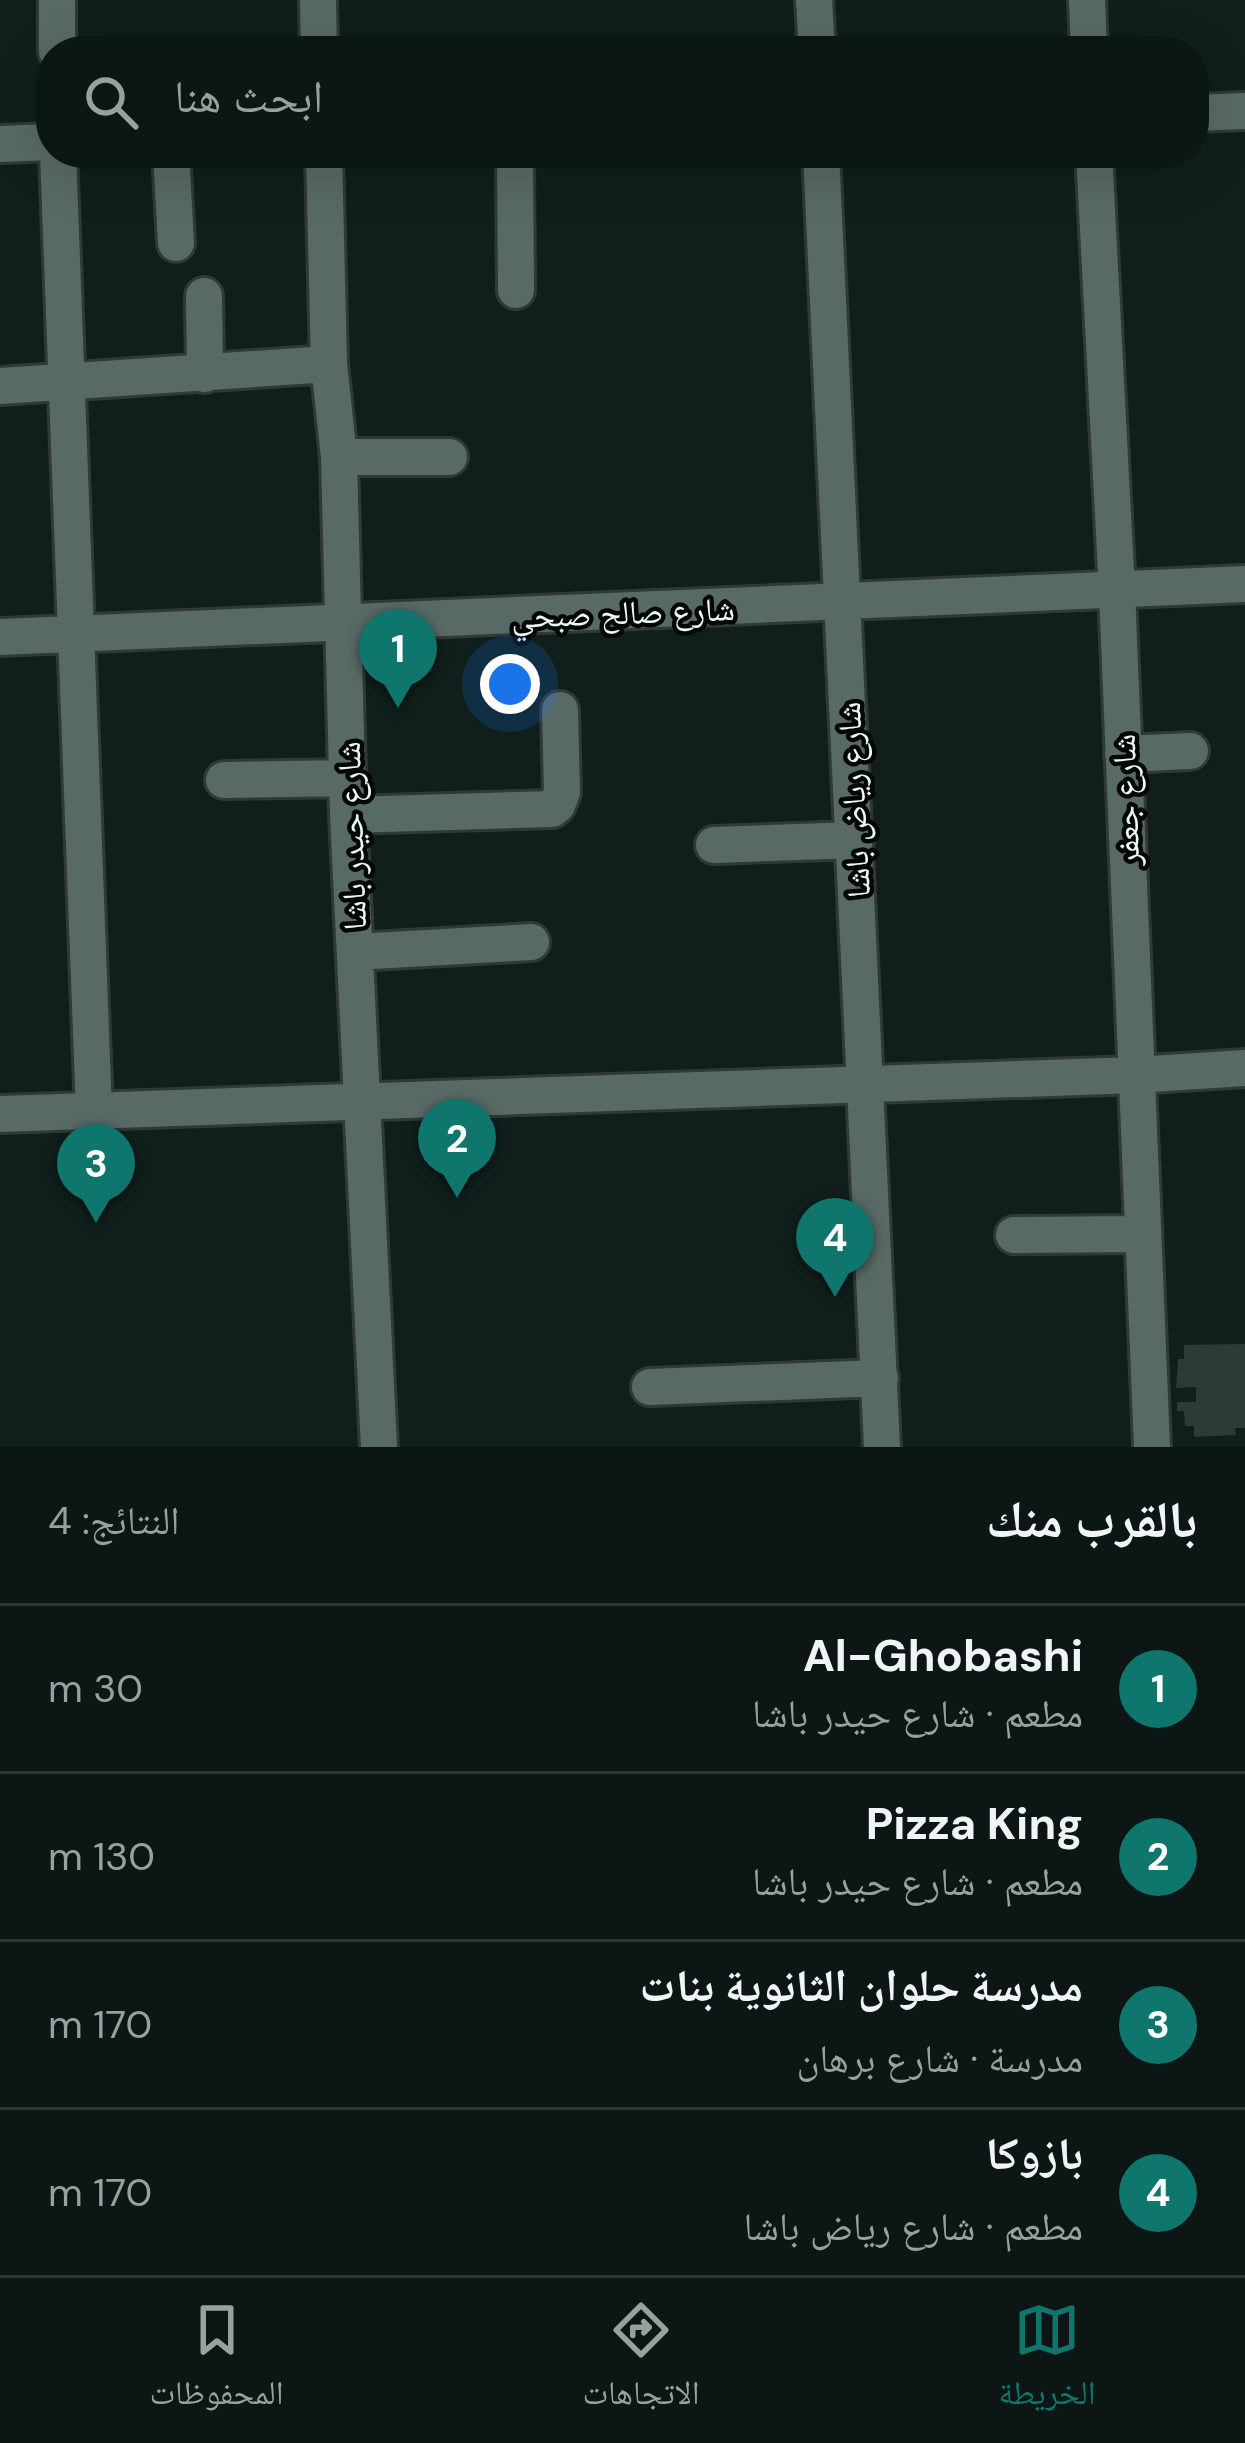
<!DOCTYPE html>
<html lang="ar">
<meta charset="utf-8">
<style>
:root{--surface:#0c1715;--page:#15201e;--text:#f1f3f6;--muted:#9a9fa0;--line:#2c3634;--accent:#0f766e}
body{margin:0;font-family:"DM Sans","Noto Naskh Arabic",sans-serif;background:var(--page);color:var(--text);direction:rtl}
.you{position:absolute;left:510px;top:684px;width:42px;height:42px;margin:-30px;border:9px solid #fff;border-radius:50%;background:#1a73e8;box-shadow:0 0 0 18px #1a73e833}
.badge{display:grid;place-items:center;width:78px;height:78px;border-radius:50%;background:var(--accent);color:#fff;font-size:39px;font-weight:700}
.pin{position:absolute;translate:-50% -99px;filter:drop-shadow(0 3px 6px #0008)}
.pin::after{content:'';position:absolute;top:63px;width:42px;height:36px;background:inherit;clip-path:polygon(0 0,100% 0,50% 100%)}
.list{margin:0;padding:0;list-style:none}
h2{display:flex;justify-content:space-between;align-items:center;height:156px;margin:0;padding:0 48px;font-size:51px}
h2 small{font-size:39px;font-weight:400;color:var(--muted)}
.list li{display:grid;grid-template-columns:78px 1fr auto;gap:36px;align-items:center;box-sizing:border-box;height:168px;padding:0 48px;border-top:3px solid var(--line)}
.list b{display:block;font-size:45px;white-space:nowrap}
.list p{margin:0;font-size:39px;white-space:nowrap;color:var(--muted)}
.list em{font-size:39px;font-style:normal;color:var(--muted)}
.icon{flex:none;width:66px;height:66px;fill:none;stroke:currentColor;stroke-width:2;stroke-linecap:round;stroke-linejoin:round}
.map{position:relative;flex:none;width:1245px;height:1447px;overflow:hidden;direction:ltr}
.search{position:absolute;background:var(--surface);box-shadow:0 12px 48px #0002;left:36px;right:36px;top:36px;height:132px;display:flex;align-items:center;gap:30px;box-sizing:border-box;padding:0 42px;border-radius:48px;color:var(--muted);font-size:45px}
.sheet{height:828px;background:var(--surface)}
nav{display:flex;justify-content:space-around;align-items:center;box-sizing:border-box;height:168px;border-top:3px solid var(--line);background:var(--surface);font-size:33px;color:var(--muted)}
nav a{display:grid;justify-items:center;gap:6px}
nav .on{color:var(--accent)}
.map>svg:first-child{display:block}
.building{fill:#2b3c38}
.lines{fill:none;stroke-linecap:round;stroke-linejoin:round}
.minor-casing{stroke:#303937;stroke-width:42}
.minor{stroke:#586a66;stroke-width:36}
.labels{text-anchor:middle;stroke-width:9;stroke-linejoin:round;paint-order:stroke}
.street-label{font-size:33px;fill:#eef8f5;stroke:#030807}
</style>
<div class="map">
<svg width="1245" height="1447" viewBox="0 0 1245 1447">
<rect width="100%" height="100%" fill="#101f1c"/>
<path class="building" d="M 1245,1344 L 1245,1428 L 1235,1428 L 1236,1435 L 1194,1437 L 1194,1426 L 1185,1426 L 1184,1411 L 1177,1411 L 1177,1402 L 1196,1402 L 1196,1387 L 1176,1388 L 1178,1359 L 1184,1359 L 1184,1345 Z"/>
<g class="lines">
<g class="minor-casing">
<path id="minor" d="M 57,0 L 57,51
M 318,0 L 319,51
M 814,0 L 817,51
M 1087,0 L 1089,51
M 1194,113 L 1245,111
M 0,144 L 51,142
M 58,153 L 94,1112
M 171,153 L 176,243
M 324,153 L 329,364 L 339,457 L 348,815 L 379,1447
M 515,153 L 516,290
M 821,153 L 882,1447
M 1094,153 L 1117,591 L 1152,1447
M 204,296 L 205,374
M 0,386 L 329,364
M 339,457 L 449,457
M 0,637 L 1245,584
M 1123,754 L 1190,751
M 224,780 L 348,778
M 348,815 L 552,809 L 557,805 L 562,792 L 560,710
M 714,845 L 855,840
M 355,952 L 531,942
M 0,1114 L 1136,1075 L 1245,1068
M 1014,1235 L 1142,1234
M 650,1387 L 880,1378"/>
</g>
<use href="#minor" class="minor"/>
</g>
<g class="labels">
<g class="street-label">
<text transform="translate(623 612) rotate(-2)" y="12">شارع صالح صبحي</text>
<text transform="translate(853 800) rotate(-93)" y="12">شارع رياض باشا</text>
<text transform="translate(1125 800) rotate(-92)" y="12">شارع جعفر</text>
<text transform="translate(351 836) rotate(-92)" y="12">شارع حيدر باشا</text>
</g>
</g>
</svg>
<div class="you"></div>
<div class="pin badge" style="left:398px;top:708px">1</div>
<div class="pin badge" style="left:457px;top:1198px">2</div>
<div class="pin badge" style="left:96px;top:1223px">3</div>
<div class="pin badge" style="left:835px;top:1297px">4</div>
<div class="search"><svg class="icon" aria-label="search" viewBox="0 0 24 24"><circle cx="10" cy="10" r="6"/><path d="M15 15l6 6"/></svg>ابحث هنا</div>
</div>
<section class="sheet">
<h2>بالقرب منك<small>النتائج: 4</small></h2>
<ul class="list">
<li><span class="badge">1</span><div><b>Al-Ghobashi</b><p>مطعم · شارع حيدر باشا</p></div><em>30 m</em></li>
<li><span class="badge">2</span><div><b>Pizza King</b><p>مطعم · شارع حيدر باشا</p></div><em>130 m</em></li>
<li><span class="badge">3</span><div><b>مدرسة حلوان الثانوية بنات</b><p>مدرسة · شارع برهان</p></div><em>170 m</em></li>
<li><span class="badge">4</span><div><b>بازوكا</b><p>مطعم · شارع رياض باشا</p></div><em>170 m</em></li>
</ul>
</section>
<nav>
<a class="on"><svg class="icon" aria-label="map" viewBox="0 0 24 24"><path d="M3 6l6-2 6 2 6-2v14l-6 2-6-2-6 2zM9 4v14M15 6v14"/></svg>الخريطة</a>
<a><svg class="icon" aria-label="directions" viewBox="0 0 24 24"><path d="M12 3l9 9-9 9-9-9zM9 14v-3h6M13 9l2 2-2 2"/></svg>الاتجاهات</a>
<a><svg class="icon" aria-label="saved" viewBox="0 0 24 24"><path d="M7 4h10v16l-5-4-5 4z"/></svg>المحفوظات</a>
</nav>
